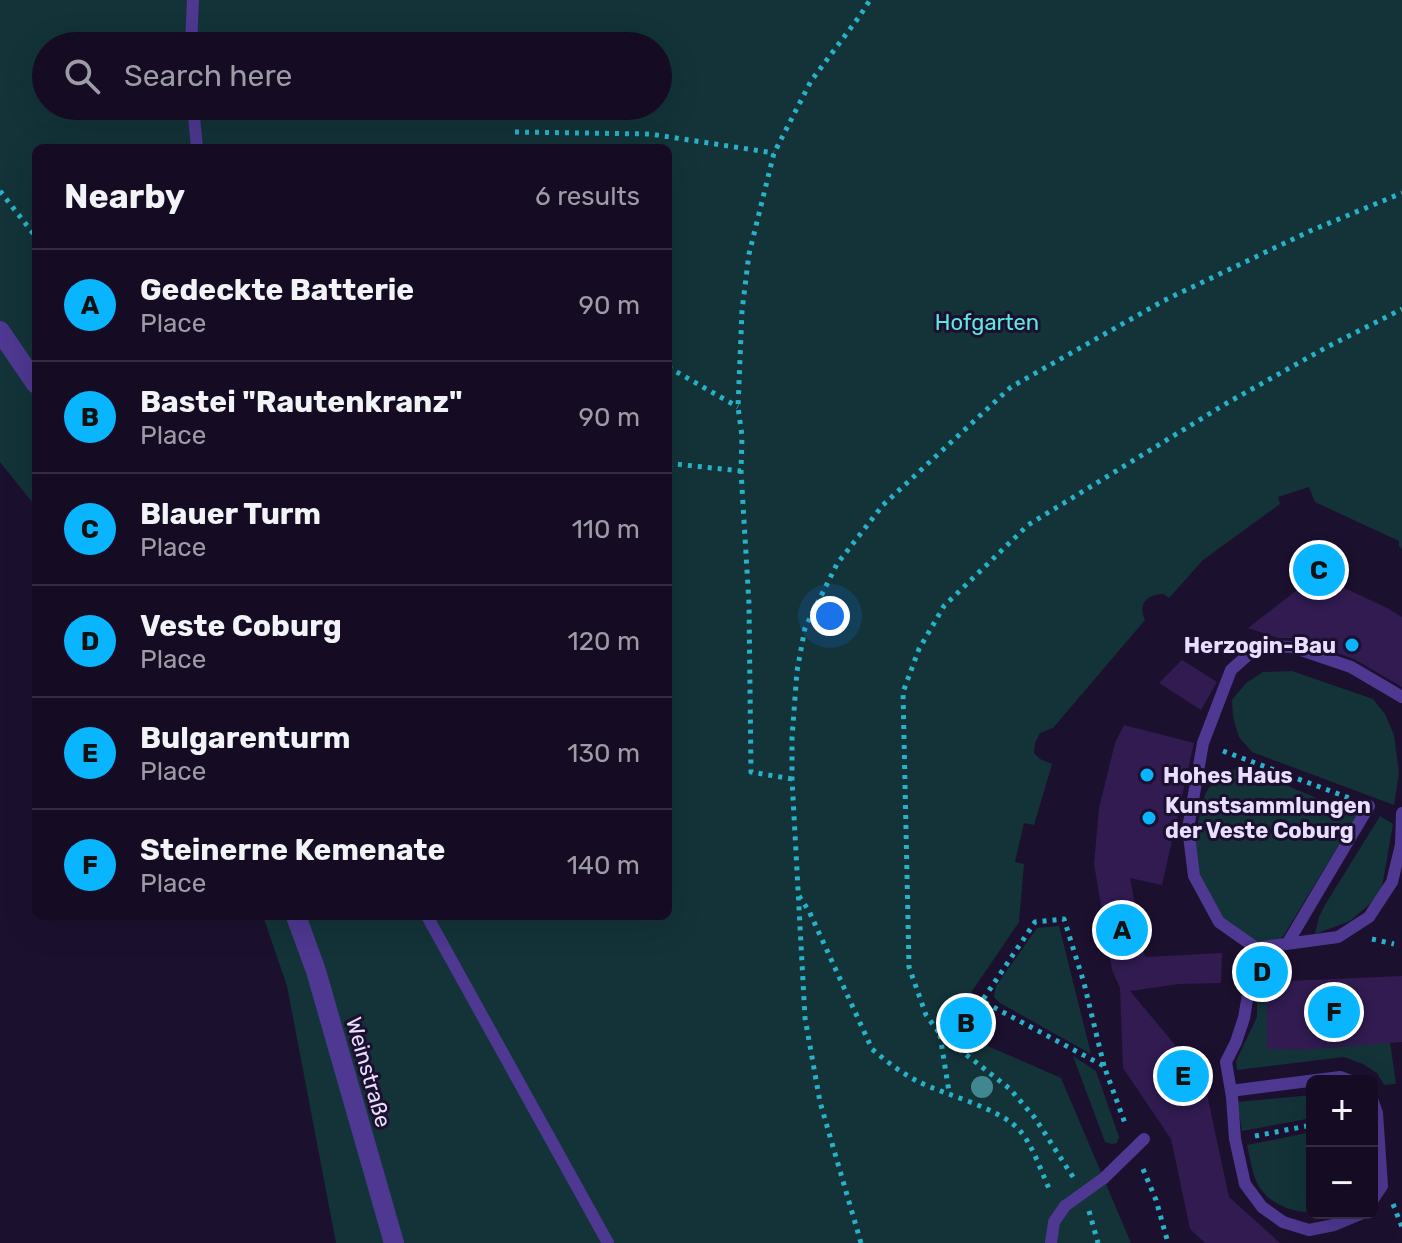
<!DOCTYPE html>
<meta charset="utf-8">
<style>
:root{--surface:#150c23;--page:#221a30;--text:#f1f3f6;--muted:#9d9ba6;--line:#342c41;--accent:#0ab5ff}
body{margin:0;font-family:Rubik,sans-serif;background:var(--page);color:var(--text)}
.controls{position:absolute;right:24px;bottom:24px;display:grid;overflow:hidden;border-radius:12px;box-shadow:0 8px 32px #0002}
.controls button{width:72px;height:72px;display:grid;place-items:center;padding:0;border:0;border-bottom:2px solid var(--line);background:var(--surface);color:var(--text);font:40px sans-serif}
.you{position:absolute;left:830px;top:616px;width:28px;height:28px;margin:-20px;border:6px solid #fff;border-radius:50%;background:#1a73e8;box-shadow:0 0 0 12px #1a73e833}
.badge{display:grid;place-items:center;width:52px;height:52px;border-radius:50%;background:var(--accent);color:#111;font-size:26px;font-weight:700}
.pin{position:absolute;translate:-50% -50%;border:4px solid #fff;box-shadow:0 2px 8px #0006}
.list{margin:0;padding:0;list-style:none}
h2{display:flex;justify-content:space-between;align-items:center;height:104px;margin:0;padding:0 32px;font-size:34px}
h2 small{font-size:26px;font-weight:400;color:var(--muted)}
.list li{display:grid;grid-template-columns:52px 1fr auto;gap:24px;align-items:center;box-sizing:border-box;height:112px;padding:0 32px;border-top:2px solid var(--line)}
.list b{display:block;font-size:30px;white-space:nowrap}
.list p{margin:0;font-size:26px;white-space:nowrap;color:var(--muted)}
.list em{font-size:26px;font-style:normal;color:var(--muted)}
.icon{flex:none;width:44px;height:44px;fill:none;stroke:currentColor;stroke-width:2;stroke-linecap:round;stroke-linejoin:round}
.map{position:relative;flex:none;width:1402px;height:1243px;overflow:hidden}
.search{position:absolute;background:var(--surface);box-shadow:0 8px 32px #0002;left:32px;top:32px;width:640px;height:88px;display:flex;align-items:center;gap:20px;box-sizing:border-box;padding:0 28px;border-radius:44px;color:var(--muted);font-size:30px}
.panel{position:absolute;background:var(--surface);box-shadow:0 8px 32px #0002;left:32px;top:144px;width:640px;height:776px;border-radius:12px}
.map>svg:first-child{display:block}
.green{fill:#133339;fill-rule:evenodd}
.building{fill:#311b51}
.lines{fill:none;stroke-linecap:round;stroke-linejoin:round}
.path{stroke:#28b2c9;stroke-width:5;stroke-dasharray:4 6;stroke-linecap:butt}
.lane{stroke:#4e3891;stroke-width:12}
.street{stroke:#4e3891;stroke-width:20}
.lane-bridge{stroke:#4e3891;stroke-width:12}
.tree{fill:#418792}
.poi-dot{fill:#0ab5ff;stroke:#1c102f;stroke-width:3}
.labels{text-anchor:middle;stroke-width:6;stroke-linejoin:round;paint-order:stroke}
.park-label{font-size:22px;fill:#60e9e3;stroke:#1c102f}
.poi-label{font-size:22px;font-weight:bold;fill:#e9deff;stroke:#1c102f;text-anchor:start}
.street-label{font-size:22px;fill:#e9deff;stroke:#1c102f}
</style>
<div class="map">
<svg width="1402" height="1243" viewBox="0 0 1402 1243">
<rect width="100%" height="100%" fill="#1c102f"/>
<path class="green" d="M 0,0 L 1402,0 L 1402,549 L 1399,546 L 1399,541 L 1315,502 L 1309,487 L 1278,497 L 1280,504 L 1203,560 L 1169,598 L 1164,594 C 1148,594 1137,603 1145,620 L 1053,728 L 1040,733 L 1035,743 L 1034,753 L 1040,759 L 1052,764 L 1034,825 L 1024,823 L 1015,862 L 1024,864 L 1019,922 L 947,1028 L 1061,1078 L 1131,1243 L 336,1243 L 287,986 L 263,916 L 668,916 L 668,148 L 36,148 L 36,507 L 0,462 ZM 46,46 L 658,46 L 658,106 L 46,106 Z
M 1292,671 L 1373,699 L 1385,714 L 1394,735 L 1399,773 L 1394,805 L 1252,752 L 1239,737 L 1233,717 L 1232,700 L 1246,683 L 1263,672 Z
M 1235,769 L 1252,771 L 1357,815 L 1284,935 L 1273,946 L 1237,939 C 1216,910 1190,878 1194,839 C 1195,831 1198,823 1200,815 C 1206,786 1209,783 1235,769 Z
M 1380,816 L 1393,824 L 1382,887 L 1371,903 L 1350,921 L 1315,934 L 1319,917 L 1325,905 Z
M 1059,926 L 1091,1054 L 1000,1003 L 994,997 L 996,986 L 1037,928 Z
M 1257,982 L 1267,982 L 1267,1049 L 1390,1042 L 1396,1084 L 1384,1085 L 1377,1073 L 1363,1064 L 1344,1057 L 1237,1070 L 1236,1061 L 1257,1017 Z
M 1073,1056 L 1096,1071 L 1119,1137 L 1117,1143 L 1112,1144 L 1105,1142 Z
M 1312,1095 L 1312,1118 L 1242,1131 L 1237,1102 Z
M 1312,1132 L 1312,1212 C 1291,1213 1267,1203 1257,1183 C 1252,1172 1250,1157 1247,1145 Z"/>
<path class="building" d="M 1330,551 L 1338,585 L 1387,608 L 1402,617 L 1402,687 L 1354,659 L 1294,638 L 1278,638 L 1248,628 L 1306,583 L 1301,557 Z
M 1182,660 L 1217,682 L 1201,710 L 1159,683 Z
M 1124,725 L 1194,743 L 1162,885 L 1130,878 L 1145,957 L 1222,953 L 1221,983 L 1179,984 L 1130,991 L 1186,1058 L 1205,1085 L 1229,1197 L 1280,1243 L 1205,1243 L 1190,1229 L 1171,1139 L 1123,1068 L 1120,988 L 1112,970 L 1094,864 L 1099,808 L 1115,743 Z
M 1402,976 L 1402,1042 L 1298,1050 L 1267,1049 L 1267,982 Z"/>
<g class="lines">
<path class="path" d="M 515,132 L 650,134 L 774,153
M 0,191 L 36,237
M 668,367 L 738,407
M 668,465 L 675,464 L 741,471
M 1223,751 L 1352,799
M 792,779 L 751,772 L 749,604 L 741,471 L 742,436 L 738,407 L 742,311 L 749,254 L 774,153 L 811,81 L 859,17 L 870,0
M 799,896 L 809,911 L 872,1049 C 886,1061 900,1072 917,1081 C 944,1095 1002,1108 1021,1132 C 1033,1146 1043,1176 1051,1193
M 1372,939 L 1394,944
M 940,1035 L 949,1092
M 1104,1066 L 1084,983 L 1064,919 L 1035,922 L 982,1001 L 1104,1066 L 1126,1126
M 1255,1136 L 1312,1125
M 1143,1169 L 1156,1200 L 1168,1243
M 1073,1177 L 1035,1118 L 1010,1089 L 940,1034 L 926,1015 L 909,967 L 903,692 L 919,649 L 944,606 L 1028,525 L 1227,403 L 1327,347 L 1402,309
M 1393,1204 L 1402,1227
M 1089,1211 L 1098,1243
M 861,1243 L 820,1102 L 805,1018 L 792,779 L 792,738 L 797,671 L 805,628 L 837,564 L 883,505 L 1011,387 L 1163,301 L 1310,231 L 1402,193"/>
<path class="lane" d="M 191,46 L 193,0
M 193,106 L 197,148
M 1402,697 L 1351,667 L 1292,647 L 1258,646 L 1231,670 L 1203,743 L 1188,828 L 1194,876 L 1219,922 L 1256,948 L 1338,937 L 1369,917 L 1392,882 L 1401,845 L 1402,813
M 427,916 L 608,1243
M 1287,944 L 1369,806
M 1256,948 L 1244,1018 L 1236,1042 L 1226,1062 L 1232,1097 L 1235,1139 L 1245,1184 L 1262,1207 L 1283,1222 L 1309,1230 L 1334,1225 L 1363,1213
M 1238,1090 L 1340,1077 L 1351,1081
M 1372,1099 L 1377,1113 L 1382,1186 L 1372,1201
M 1104,1178 L 1144,1139
M 1051,1243 L 1054,1222 L 1065,1206"/>
<path class="street" d="M 0,331 L 36,384
M 296,916 L 316,971 L 394,1243"/>
<path class="lane-bridge" d="M 1065,1206 L 1104,1178"/>
</g>
<circle class="tree" cx="982" cy="1087" r="11"/>
<g class="poi-dot">
<circle cx="1352" cy="645" r="8"/>
<circle cx="1147" cy="775" r="8"/>
<circle cx="1149" cy="818" r="8"/>
</g>
<g class="labels">
<g class="park-label">
<text x="987" y="330">Hofgarten</text>
</g>
<g class="poi-label">
<text x="1336" y="653" text-anchor="end">Herzogin-Bau</text>
<text x="1163" y="783">Hohes Haus</text>
<text x="1165" y="813">Kunstsammlungen<tspan x="1165" dy="25">der Veste Coburg</tspan></text>
</g>
<g class="street-label">
<text transform="translate(369 1072) rotate(74)" y="8">Weinstraße</text>
</g>
</g>
</svg>
<div class="controls">
<button>+</button>
<button>−</button>
</div>
<div class="you"></div>
<div class="pin badge" style="left:1122px;top:930px">A</div>
<div class="pin badge" style="left:966px;top:1023px">B</div>
<div class="pin badge" style="left:1319px;top:570px">C</div>
<div class="pin badge" style="left:1262px;top:972px">D</div>
<div class="pin badge" style="left:1183px;top:1076px">E</div>
<div class="pin badge" style="left:1334px;top:1012px">F</div>
<div class="search"><svg class="icon" aria-label="search" viewBox="0 0 24 24"><circle cx="10" cy="10" r="6"/><path d="M15 15l6 6"/></svg>Search here</div>
<section class="panel">
<h2>Nearby<small>6 results</small></h2>
<ul class="list">
<li><span class="badge">A</span><div><b>Gedeckte Batterie</b><p>Place</p></div><em>90 m</em></li>
<li><span class="badge">B</span><div><b>Bastei &quot;Rautenkranz&quot;</b><p>Place</p></div><em>90 m</em></li>
<li><span class="badge">C</span><div><b>Blauer Turm</b><p>Place</p></div><em>110 m</em></li>
<li><span class="badge">D</span><div><b>Veste Coburg</b><p>Place</p></div><em>120 m</em></li>
<li><span class="badge">E</span><div><b>Bulgarenturm</b><p>Place</p></div><em>130 m</em></li>
<li><span class="badge">F</span><div><b>Steinerne Kemenate</b><p>Place</p></div><em>140 m</em></li>
</ul>
</section>
</div>
